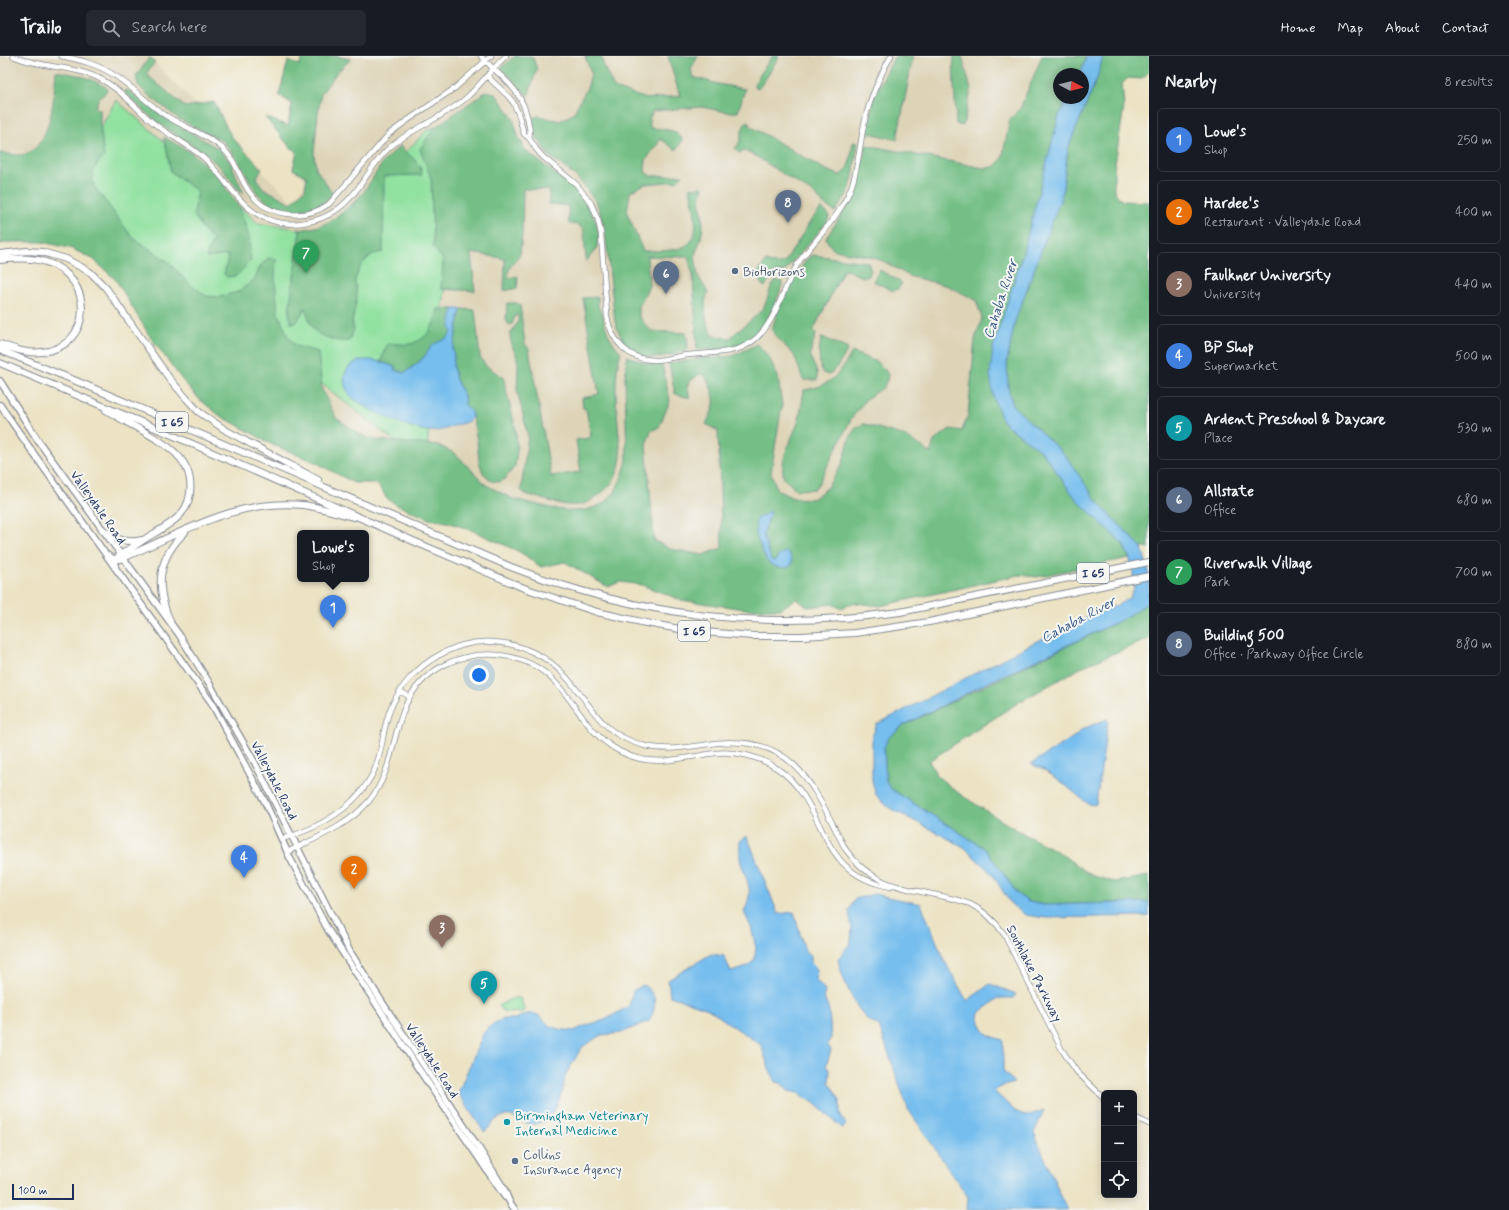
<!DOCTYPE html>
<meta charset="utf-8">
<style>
:root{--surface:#171b24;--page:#242831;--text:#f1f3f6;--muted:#9ea1a6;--line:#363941;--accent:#7c3aed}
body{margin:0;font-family:Mynerve,sans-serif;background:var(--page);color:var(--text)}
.controls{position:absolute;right:12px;bottom:12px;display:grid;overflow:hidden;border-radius:6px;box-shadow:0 2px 10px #0003}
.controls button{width:36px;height:36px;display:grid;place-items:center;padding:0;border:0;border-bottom:1px solid var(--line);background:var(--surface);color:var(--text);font:20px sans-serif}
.compass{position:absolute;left:1053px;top:12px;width:36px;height:36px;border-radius:50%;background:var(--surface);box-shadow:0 2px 10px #0003;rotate:97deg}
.scale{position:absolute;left:12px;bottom:10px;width:62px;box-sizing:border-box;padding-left:4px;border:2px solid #1b2f5e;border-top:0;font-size:11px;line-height:14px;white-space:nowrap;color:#1b2f5e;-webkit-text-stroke:3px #f6f6f2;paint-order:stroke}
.you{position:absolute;left:479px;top:619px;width:14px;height:14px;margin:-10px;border:3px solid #fff;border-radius:50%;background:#1a73e8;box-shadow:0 0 0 6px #1a73e833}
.badge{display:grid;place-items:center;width:26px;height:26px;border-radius:50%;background:var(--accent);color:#fff;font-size:13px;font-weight:700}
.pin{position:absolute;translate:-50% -33px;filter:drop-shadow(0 1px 2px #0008)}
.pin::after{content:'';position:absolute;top:21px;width:14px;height:12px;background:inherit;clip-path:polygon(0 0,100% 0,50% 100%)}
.popup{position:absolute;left:297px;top:474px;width:72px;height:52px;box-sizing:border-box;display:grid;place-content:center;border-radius:6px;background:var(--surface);filter:drop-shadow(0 1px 3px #0005);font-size:13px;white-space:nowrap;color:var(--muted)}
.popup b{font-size:15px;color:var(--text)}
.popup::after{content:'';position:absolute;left:50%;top:100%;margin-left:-8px;border:8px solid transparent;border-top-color:var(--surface)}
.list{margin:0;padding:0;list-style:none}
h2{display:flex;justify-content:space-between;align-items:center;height:52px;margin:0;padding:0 16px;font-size:17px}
h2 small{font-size:13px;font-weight:400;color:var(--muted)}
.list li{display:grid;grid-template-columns:26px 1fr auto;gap:12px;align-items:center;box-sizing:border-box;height:64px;margin:0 8px 8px;padding:0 8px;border:1px solid var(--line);border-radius:6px}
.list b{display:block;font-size:15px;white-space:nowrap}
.list p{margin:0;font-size:13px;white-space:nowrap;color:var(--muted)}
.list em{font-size:13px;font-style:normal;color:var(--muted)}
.icon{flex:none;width:22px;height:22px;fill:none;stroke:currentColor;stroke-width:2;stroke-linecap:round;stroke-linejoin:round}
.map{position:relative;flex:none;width:1149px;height:1154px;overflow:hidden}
header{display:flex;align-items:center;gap:24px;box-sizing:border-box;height:56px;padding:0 20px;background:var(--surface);border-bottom:1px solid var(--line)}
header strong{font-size:19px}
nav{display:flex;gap:22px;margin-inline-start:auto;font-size:14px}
.search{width:280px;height:36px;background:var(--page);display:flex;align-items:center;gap:10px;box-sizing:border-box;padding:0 14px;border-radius:6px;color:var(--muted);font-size:15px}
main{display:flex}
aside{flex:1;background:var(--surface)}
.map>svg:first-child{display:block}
.built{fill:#ddd3b6}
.green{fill:#91e1a0;stroke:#56887f}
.forest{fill:#74bf86;stroke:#487772}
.water{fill:#76beee;stroke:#4876a6}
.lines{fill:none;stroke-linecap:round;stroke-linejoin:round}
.minor-casing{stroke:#848991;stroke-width:6}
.major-casing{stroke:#848991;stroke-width:8}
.highway-casing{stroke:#848991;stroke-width:8}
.minor{stroke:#fff;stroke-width:4.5}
.major{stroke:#fff;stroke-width:5.5}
.highway{stroke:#fff;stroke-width:6}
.service-dot{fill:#5c6f8a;stroke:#f6f6f2;stroke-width:1.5}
.culture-dot{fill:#0f9aa8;stroke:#f6f6f2;stroke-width:1.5}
.labels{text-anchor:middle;stroke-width:4;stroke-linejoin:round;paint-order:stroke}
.shield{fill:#f6f6f2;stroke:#5d6b8a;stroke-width:1}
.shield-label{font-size:12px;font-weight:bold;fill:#1b2f5e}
.service-label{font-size:13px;fill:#4e5e75;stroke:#f6f6f2;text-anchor:start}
.street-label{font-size:13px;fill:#1b2f5e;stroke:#f6f6f2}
.culture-label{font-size:13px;fill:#0d838f;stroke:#f6f6f2;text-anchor:start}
.water-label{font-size:14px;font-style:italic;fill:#365a89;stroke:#f6f6f2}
</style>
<header>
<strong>Trailo</strong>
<div class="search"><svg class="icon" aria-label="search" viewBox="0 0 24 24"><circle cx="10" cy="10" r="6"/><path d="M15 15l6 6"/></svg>Search here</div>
<nav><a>Home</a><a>Map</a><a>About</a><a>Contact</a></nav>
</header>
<main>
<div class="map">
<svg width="1149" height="1154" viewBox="0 0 1149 1154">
<rect width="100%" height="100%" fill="#f6f6f2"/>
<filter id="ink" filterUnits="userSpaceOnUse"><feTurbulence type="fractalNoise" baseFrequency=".025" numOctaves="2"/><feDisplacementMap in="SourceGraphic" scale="8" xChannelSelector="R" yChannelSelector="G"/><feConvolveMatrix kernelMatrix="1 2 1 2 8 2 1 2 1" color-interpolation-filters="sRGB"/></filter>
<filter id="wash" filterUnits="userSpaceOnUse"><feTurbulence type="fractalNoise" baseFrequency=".012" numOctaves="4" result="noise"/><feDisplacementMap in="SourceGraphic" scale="16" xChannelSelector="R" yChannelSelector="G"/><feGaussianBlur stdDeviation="0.9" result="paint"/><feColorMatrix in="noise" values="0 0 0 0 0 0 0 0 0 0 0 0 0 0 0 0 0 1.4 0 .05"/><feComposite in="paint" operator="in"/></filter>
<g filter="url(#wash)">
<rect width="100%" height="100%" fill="#ece3c4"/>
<path class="built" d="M 0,0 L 148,0 L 294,147 L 305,126 L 293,29 L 317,0 L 1069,0 L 1059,18 L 974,389 L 764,514 L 434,440 L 0,116 Z"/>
<path class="green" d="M 116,44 L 258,167 L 318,176 L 370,133 L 427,74 L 465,60 L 425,409 L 234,259 L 57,151 Z
M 517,941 L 521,943 L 525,955 L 519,957 L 502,955 L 498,950 L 511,943 Z"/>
<path class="forest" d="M 304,0 L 340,0 L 339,1 L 351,3 L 337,16 L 321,38 L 318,57 L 314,97 L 316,113 L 333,138 L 320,150 L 301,154 L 288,155 L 269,148 L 257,137 L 239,106 L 223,85 L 179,63 L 146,37 L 138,29 L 136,20 L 150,1 L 155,6 L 146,18 L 185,51 L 214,46 L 231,80 L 262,113 L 256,122 L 263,132 L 291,147 L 305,133 L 307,121 L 293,113 L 297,95 L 290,91 L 265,61 L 288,70 L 292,48 L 279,39 L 288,5 L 299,9 Z
M 515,0 L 532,0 L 537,13 L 528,40 L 501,12 Z
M 585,0 L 601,0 L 604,11 L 614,32 L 647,43 L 680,40 L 668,0 L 698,0 L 691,13 L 693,21 L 718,28 L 745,33 L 738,56 L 727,56 L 701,51 L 653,55 L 649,63 L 650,72 L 663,73 L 676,76 L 683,84 L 676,94 L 661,83 L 646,104 L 645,116 L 651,120 L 683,119 L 677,125 L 645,128 L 630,136 L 627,157 L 643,195 C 653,195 673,195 681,192 C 705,184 693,150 690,132 L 703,131 L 699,146 L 702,156 L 703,170 L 701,182 L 695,199 L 698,220 L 708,237 C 702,249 706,270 714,280 L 730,282 C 741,272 754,263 763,252 C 769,243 768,232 776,224 L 782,226 C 782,234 777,242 774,250 C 766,268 751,287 731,292 C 720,294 709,293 697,293 L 693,219 L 688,201 L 647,200 L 649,230 L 639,250 L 639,261 L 651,275 L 686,277 L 688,291 L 686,295 C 677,297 668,300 659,301 C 635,304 621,286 615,266 L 605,174 L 597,147 L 577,121 L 549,100 L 537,82 L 532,69 L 533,62 L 539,60 L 560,65 L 573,58 L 588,30 L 591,17 Z
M 772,0 L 779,0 L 765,24 L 758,33 L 754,31 L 754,28 Z
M 895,0 L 913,0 L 897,84 L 866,76 L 875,38 Z
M 954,0 L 962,0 L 971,34 L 963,70 L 956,68 C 956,45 952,23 954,0 Z
M 1042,0 L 1087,0 L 1080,18 L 1059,18 L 1059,42 L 1068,42 L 1059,60 L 1023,197 L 993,292 L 1003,366 L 1043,397 L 1076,443 L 1123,488 L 1129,502 L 1037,521 L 1019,519 L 880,550 L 856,547 L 840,552 L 832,548 L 808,551 L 796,543 L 780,553 L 744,553 L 681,544 L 642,529 L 620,526 L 608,531 L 565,506 L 541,511 L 520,496 L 469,473 L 447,466 L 429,463 L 397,449 L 386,442 L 382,434 L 375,427 L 354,427 L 315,406 L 273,389 L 219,359 L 199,343 L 183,325 L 149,279 L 116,224 L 93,203 L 70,192 L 42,186 L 12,186 L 0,188 L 0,97 C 6,97 15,100 22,99 C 52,93 54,39 56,15 C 74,18 92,21 107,32 L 106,36 L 99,42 L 95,52 L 100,53 L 100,68 L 104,100 C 94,111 91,116 94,130 L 132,181 L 167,205 L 192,230 L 206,240 L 219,241 L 238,236 L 254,224 L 261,209 L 268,202 L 276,203 L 275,222 L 278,257 L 288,280 L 296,290 L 318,296 L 322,334 L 336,362 L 359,378 L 374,384 L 438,389 L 456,398 L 486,429 L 513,443 L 555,453 L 570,455 L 587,454 L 603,448 L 615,436 L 621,423 L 627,405 L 625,321 L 627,300 L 646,307 L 662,308 L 670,345 L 659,371 L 651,375 L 646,388 L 654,484 L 670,493 L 703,499 L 722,492 L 718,375 L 706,368 C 718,345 716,343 705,319 L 699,318 L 690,325 L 687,330 L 690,342 L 675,338 L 669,307 L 708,302 L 733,300 L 757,288 L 769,301 L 778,321 L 782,349 L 771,416 L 777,434 L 793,442 L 812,443 L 826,433 L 842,409 L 850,382 L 856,371 L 864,368 L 902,379 L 921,390 L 930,398 L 934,385 L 950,373 L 962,375 L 968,359 L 975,283 L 982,262 L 976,244 L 948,230 L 909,220 L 883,205 L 868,200 L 843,196 L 833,193 L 829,188 L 826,182 L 855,139 L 866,89 L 984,112 L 994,111 L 1002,103 L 1010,63 L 1020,53 Z
M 1103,0 L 1149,0 L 1149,16 L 1142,23 L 1128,22 L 1122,28 L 1124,51 L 1114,114 L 1114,135 L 1122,145 L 1149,146 L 1149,492 L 1142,492 L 1098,447 L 1065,399 L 1013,350 L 1008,333 L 1007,305 L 1015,265 L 1062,139 L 1068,92 L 1097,22 Z
M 125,34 L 128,34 L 165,62 L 219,93 L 231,107 L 244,138 C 233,130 227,117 217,108 C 201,93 182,83 164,71 C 151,61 137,49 125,37 Z
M 487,35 L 495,37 L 513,62 L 518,80 L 525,94 L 573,132 L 584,145 L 595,163 L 599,178 L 597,191 L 586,206 L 584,175 L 579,169 L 569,168 L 568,150 L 549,148 L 549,134 L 523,133 L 522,179 L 520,198 C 514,206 509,209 508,220 L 511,222 L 517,220 L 518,221 L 517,232 L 504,235 L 505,203 L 496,201 L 471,197 L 475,235 L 441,233 L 443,204 L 433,191 L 431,122 L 420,93 L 434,72 Z
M 748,65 L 750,70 L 826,114 L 840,119 C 851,113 851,98 853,86 L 858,87 L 853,120 L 848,137 L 835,156 L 822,147 L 817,140 L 751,97 L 744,95 L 739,97 L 735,93 C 744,84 739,72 748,65 Z
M 164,81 L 192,97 L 216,118 L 240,152 L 249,181 L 251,205 L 236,220 L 227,221 L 224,218 L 229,199 L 206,202 L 213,184 L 202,172 L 194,159 L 197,135 L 171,116 Z
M 400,90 L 420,109 L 422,119 L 384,120 L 383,196 L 373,198 L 369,201 L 361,209 L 355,224 L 357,241 L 352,267 L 354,273 L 350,284 C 343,287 339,285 332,283 C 310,277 312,270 305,252 L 296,267 L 291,267 L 289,257 L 300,174 L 320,170 L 346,156 L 363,137 L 383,106 Z
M 821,153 L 823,153 L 827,157 L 829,161 L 827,166 L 785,215 L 772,217 L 765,231 L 762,229 L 757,218 L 766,205 C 773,208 778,210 785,206 L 812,163 Z
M 812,199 L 866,206 L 869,208 L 871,215 L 867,221 L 863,221 L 844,213 L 813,275 L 816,278 C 814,286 808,296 812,304 C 814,311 819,316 817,324 L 803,324 L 794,299 L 774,278 L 772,273 C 776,257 799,207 812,199 Z
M 880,214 L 902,227 L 898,233 L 893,235 L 873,225 Z
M 598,241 L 598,251 C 604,256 603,265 606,272 C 609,281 614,289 621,296 C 611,324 619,371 621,401 C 620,408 618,417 614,424 C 607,434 591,447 579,449 C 561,451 542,442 525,438 L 521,434 L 528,380 L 517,334 L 518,310 L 517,301 L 512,290 L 510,279 L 518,265 L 518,260 L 516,258 L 512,268 L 509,269 L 506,264 L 507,247 L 517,247 L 520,249 L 525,288 L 529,293 L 551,420 L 581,416 L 576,384 L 589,382 L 591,380 L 586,353 L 583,352 L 582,342 L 599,338 L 583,242 Z
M 438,253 L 453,253 C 452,260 454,271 451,278 C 447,285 438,285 433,290 C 428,293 427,298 423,302 C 417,307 411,313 404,317 L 395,314 L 395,311 L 381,306 L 384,295 L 388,288 C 396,287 404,289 410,288 C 429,283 434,269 438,253 Z
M 461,253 L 475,254 L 480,301 L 486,310 L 503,321 L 516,374 L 517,395 L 515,410 L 505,423 L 500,426 L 492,425 L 483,417 L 479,406 L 477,384 L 471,355 L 465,349 L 464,340 L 456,324 L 453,310 L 454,301 L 453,293 Z
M 822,281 L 848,293 C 843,302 838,313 828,319 L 823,317 C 818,305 818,293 822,281 Z
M 852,296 L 877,306 L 885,314 L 888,319 L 887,324 L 883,332 L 867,342 L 851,363 L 819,427 L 814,433 L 797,434 L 784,423 C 779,403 790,387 797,369 C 801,358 802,345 804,334 C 831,330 839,319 852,296 Z
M 1149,537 L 1149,583 L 1086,609 L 1019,646 L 929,705 L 937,720 L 961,739 L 1015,773 L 1058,796 L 1091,819 L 1114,826 L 1149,820 L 1149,846 L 1044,849 L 1029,846 L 1017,838 L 1003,817 L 984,792 L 891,733 L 886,725 L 884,692 L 888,682 L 904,669 L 1121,564 L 1139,553 L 1148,546 Z"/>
<path class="water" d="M 1087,0 L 1103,0 L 1097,22 L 1068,92 L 1062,139 L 1015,265 L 1007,305 L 1008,332 L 1013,350 L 1065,399 L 1098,447 L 1142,492 L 1148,513 L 1149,529 L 1148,546 L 1139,553 L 1121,564 L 985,628 L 904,669 L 888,682 L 884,692 L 886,725 L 891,733 L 984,792 L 1003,817 L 1017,838 L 1029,846 L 1044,849 L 1149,846 L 1149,860 L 1046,862 L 1025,859 L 1011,848 L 992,818 L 964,791 L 888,751 L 876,739 L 872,726 L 872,681 L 877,668 L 887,663 L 1037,585 L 1090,560 L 1118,549 L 1129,542 L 1134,533 L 1133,516 L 1129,500 L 1123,488 L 1076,443 L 1043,397 L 1003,366 L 994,343 L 990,319 L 993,292 L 1023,197 L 1059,60 L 1068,42 L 1083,42 L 1083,18 L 1080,18 Z
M 453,253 L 461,253 L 453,293 L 454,301 L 453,310 L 456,324 L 464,340 L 465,349 L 471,355 L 472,361 C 467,368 464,366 456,369 C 448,372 440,376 430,375 C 414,375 361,352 350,339 C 337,322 348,303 368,304 C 378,304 386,308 395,311 L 395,314 L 404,317 C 411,312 419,307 424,301 C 428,297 429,292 434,288 C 441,284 449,284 452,275 L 450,272 Z
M 770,455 L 771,456 L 763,478 L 771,504 L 775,505 L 780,498 L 785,496 L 789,497 L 792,505 L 791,510 C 782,513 774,512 767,505 C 761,491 752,477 757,463 Z
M 1107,663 L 1108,664 L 1096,748 L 1093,749 L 1087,747 L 1059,724 L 1044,714 L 1031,708 L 1072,682 L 1077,679 L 1084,671 L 1085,672 Z
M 747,780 L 778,858 L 794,856 L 805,895 L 811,900 L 811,907 L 817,913 L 816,924 L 825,934 L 824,941 L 829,955 L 831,982 L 827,988 L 831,994 L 826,1010 L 830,1014 L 829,1026 L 840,1044 L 840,1057 L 846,1069 L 842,1072 L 814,1047 L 799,1037 L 788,1035 L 781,1027 L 776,1026 L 769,1012 L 761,989 L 708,953 L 670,940 L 668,924 L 711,898 L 724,900 L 731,916 L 744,912 L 754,905 L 756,892 L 751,871 L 744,856 C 754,833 748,829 741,807 C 739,800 740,792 740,785 Z
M 874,838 L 921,848 L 945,906 L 967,945 L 990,928 L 1016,938 L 1013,942 L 998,942 L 978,958 C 982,976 985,979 1003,984 L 1003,1015 L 1014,1027 L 1001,1031 L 994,1035 L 1015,1055 L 1027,1060 L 1044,1054 L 1034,1077 L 1067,1154 L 967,1154 L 968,1141 L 908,1053 L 879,970 C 876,968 871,967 868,964 C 854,950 842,923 838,903 L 851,886 L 852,874 L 849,855 L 855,843 Z
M 643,929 C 658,939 657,950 649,965 L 621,977 L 601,979 L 582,991 L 565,1020 L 562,1036 L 556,1051 L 546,1065 C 541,1066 534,1069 530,1068 C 517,1066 513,1054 497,1063 C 491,1066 490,1073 484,1076 L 458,1037 L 484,976 L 494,967 L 504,963 L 516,963 L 524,959 L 532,957 L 540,960 L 550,970 L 558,973 L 574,975 L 587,969 L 605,964 L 629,950 L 633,935 Z"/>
</g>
<g filter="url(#ink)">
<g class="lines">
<g class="minor-casing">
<path id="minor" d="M 13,0 C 42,13 77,9 104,25 C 124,36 138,55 156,69 C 173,82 194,91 209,107 C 223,121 234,140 250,153 C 280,177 325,170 350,142 C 365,126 373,106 390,91 C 413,72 442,62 465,43 C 480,30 491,13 506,0
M 61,0 C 81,4 100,9 117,21 C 134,32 148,48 165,59 C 183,71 204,77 221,91 C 237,104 238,121 250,137 C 268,161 305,165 329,148 L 389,78 L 408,64 L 455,32 L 491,0
M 481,0 C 502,24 520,29 528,64 C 529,71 531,75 529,82
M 487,20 L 507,39 L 513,46 L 518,57 L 524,78 L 529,82 L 536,93 L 543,101 L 576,128 L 591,147 L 598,164 L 601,178 L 607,260 C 611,285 628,304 655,304 C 666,304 677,300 688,299 C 723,295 749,301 770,265 C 782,245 787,223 801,203 C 819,179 842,158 852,129 C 859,108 860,85 865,64 C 870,41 880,20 891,0
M 400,635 L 410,641
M 282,783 C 320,772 357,751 374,715 C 381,700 382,683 386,667 C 395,629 426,600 463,589 C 500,579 542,593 567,622 C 595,653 600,678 645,690 C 669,696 694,690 717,687 C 799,679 815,736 846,794 C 879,840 924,831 970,848 C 985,855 995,865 1004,878 L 1062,994 L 1077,1016 L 1104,1042
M 287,796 C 316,782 348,770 369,745 C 406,700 383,640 446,608 C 482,591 528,597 555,626 C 579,651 588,679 621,696 C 655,713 682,701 716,697 C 737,695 761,701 778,713 C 830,749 814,818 891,831
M 1134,1061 L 1149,1068"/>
</g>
<g class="major-casing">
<path id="major" d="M 0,325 L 39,386 L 180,580 L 208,625 L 255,707 L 350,896 L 382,946 L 480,1094 L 504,1133 L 509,1145 L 515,1154
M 0,349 L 34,398 L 211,646 L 265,746 L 290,802 L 328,874 L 418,1012 L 505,1141"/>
</g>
<g class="highway-casing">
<path id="highway" d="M 0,198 L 27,195 L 42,196 L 66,203 L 90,216 L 106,232 L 169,322 L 187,343 L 199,356 L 227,375 L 318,424
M 0,204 C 15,202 31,201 46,206 C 96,222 93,291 42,296 C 27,298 14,293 0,288
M 0,294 L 81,327 L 511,511 C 640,561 763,575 900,556 L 1149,506
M 0,307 L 172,379 L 420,488 L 524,532 L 597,556 L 646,567 L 691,575 L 753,580 L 802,580 L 855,577 L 929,566 L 1149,520
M 106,354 C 126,367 148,376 167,390 C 178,398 188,410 190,424 C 194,457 172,467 148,481 C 139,487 130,493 120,499 L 115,504 L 115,511
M 102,473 C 115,483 126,488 142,484
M 107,499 L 115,504 L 123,502 C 184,476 234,443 303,449 C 320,451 337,457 354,461
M 170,565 C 155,531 157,503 185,476"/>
</g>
<use href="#minor" class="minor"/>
<use href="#major" class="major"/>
<use href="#highway" class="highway"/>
</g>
</g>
<g class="service-dot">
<circle cx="735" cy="215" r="4"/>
<circle cx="515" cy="1105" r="4"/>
</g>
<circle class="culture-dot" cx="507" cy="1066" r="4"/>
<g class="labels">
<g class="shield">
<rect x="156" y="356" width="32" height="20" rx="3"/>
<rect x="1077" y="507" width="32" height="20" rx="3"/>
<rect x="678" y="565" width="32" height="20" rx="3"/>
</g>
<g class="shield-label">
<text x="172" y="370">I 65</text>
<text x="1093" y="521">I 65</text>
<text x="694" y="579">I 65</text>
</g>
<g class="service-label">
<text x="743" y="220">BioHorizons</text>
<text x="523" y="1103">Collins<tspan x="523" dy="15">Insurance Agency</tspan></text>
</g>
<g class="street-label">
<text transform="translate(99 451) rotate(55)" y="5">Valleydale Road</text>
<text transform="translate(275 724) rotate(63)" y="5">Valleydale Road</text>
<text transform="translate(1035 917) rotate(63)" y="5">Southlake Parkway</text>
<text transform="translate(433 1004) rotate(57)" y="5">Valleydale Road</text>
</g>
<g class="culture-label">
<text x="515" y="1064">Birmingham Veterinary<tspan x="515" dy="15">Internal Medicine</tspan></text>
</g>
<g class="water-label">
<text transform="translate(1000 243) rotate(-72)" y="5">Cahaba River</text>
<text transform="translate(1078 563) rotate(-28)" y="5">Cahaba River</text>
</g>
</g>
</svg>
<div class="controls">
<button>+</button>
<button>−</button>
<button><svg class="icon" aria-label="locate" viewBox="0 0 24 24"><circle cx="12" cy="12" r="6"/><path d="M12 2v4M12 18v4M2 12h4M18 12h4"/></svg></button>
</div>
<svg class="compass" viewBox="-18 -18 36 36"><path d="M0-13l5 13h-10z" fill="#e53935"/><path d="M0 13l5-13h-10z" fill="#9ea1a6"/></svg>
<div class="scale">100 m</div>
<div class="you"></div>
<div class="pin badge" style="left:333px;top:572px;background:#3f7fe0">1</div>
<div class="popup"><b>Lowe's</b>Shop</div>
<div class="pin badge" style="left:354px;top:833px;background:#e8710a">2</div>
<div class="pin badge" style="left:442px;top:892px;background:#8d6e63">3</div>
<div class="pin badge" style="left:244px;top:822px;background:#3f7fe0">4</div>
<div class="pin badge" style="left:484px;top:948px;background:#0f9aa8">5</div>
<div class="pin badge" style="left:666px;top:238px;background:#5c6f8a">6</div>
<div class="pin badge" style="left:306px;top:217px;background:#2e9e5b">7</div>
<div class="pin badge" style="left:788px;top:167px;background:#5c6f8a">8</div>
</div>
<aside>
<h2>Nearby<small>8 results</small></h2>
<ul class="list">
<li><span class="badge" style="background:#3f7fe0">1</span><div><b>Lowe's</b><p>Shop</p></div><em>250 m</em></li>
<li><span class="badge" style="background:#e8710a">2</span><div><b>Hardee's</b><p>Restaurant · Valleydale Road</p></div><em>400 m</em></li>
<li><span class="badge" style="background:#8d6e63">3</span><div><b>Faulkner University</b><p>University</p></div><em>440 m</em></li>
<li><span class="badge" style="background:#3f7fe0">4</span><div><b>BP Shop</b><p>Supermarket</p></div><em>500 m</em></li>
<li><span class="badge" style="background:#0f9aa8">5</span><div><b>Ardent Preschool &amp; Daycare</b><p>Place</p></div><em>530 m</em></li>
<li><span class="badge" style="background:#5c6f8a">6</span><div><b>Allstate</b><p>Office</p></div><em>680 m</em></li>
<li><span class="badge" style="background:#2e9e5b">7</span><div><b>Riverwalk Village</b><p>Park</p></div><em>700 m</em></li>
<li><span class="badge" style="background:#5c6f8a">8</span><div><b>Building 500</b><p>Office · Parkway Office Circle</p></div><em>880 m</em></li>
</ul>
</aside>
</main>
